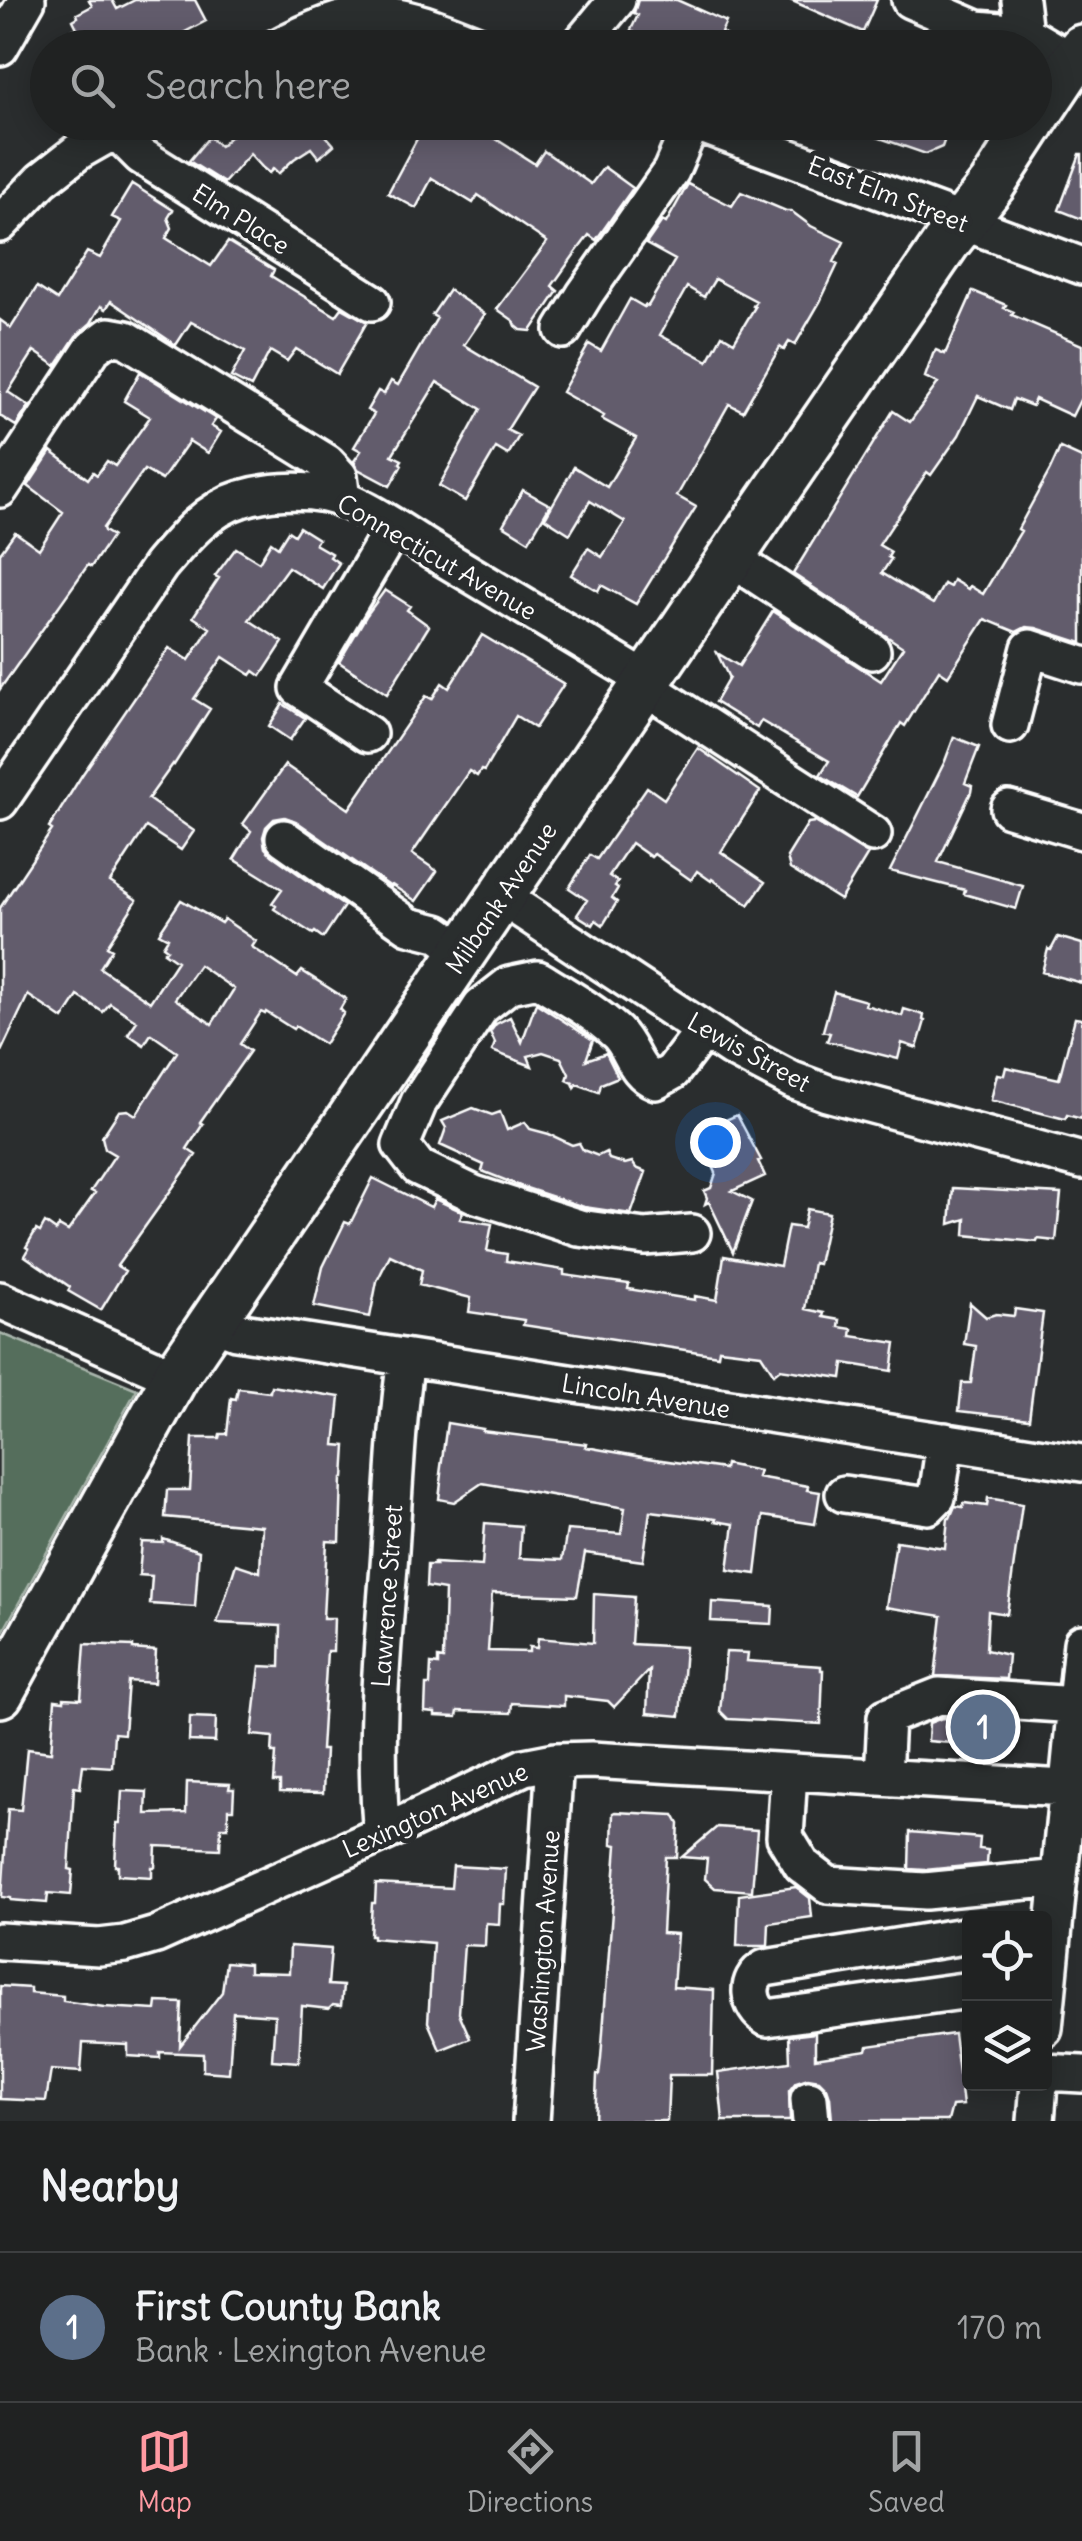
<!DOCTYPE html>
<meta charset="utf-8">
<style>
:root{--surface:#202222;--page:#282a2a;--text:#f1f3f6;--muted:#a2a4a5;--line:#3d3f40;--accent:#ff9aa2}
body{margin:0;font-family:Delius,sans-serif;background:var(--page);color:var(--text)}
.controls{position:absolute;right:30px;bottom:30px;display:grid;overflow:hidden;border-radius:10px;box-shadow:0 5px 25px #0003}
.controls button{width:90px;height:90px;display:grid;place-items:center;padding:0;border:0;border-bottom:2px solid var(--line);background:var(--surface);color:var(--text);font:50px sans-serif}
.you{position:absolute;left:715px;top:1142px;width:35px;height:35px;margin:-25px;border:8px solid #fff;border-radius:50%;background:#1a73e8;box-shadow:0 0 0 15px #1a73e833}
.badge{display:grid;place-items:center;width:65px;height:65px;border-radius:50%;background:var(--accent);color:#fff;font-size:32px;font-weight:700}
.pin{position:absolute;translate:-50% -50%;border:5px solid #fff;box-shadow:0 2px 10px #0006}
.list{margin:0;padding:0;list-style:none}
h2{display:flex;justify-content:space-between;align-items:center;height:130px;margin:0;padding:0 40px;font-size:42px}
h2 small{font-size:32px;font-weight:400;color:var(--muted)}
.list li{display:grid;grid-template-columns:65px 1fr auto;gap:30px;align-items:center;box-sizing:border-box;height:150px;padding:0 40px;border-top:2px solid var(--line)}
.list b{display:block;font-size:38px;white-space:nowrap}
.list p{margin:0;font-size:32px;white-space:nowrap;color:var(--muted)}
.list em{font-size:32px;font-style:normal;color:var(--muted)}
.icon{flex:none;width:55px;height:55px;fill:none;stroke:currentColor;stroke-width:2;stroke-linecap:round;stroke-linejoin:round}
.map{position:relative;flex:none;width:1082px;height:2121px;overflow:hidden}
.search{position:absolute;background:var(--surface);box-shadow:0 5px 25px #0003;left:30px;right:30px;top:30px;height:110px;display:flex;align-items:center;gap:25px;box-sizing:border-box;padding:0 35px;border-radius:55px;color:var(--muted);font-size:38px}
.sheet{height:280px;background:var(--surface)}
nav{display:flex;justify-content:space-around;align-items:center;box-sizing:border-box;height:140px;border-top:2px solid var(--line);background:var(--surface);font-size:28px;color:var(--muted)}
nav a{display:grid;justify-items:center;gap:5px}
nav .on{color:var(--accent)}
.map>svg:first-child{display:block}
.green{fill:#556e5b;stroke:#aab6ad;stroke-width:2.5}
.building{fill:#625b6c;stroke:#fff;stroke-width:2.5;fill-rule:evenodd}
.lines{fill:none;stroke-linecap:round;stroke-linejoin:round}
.minor-casing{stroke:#fff;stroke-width:42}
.major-casing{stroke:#fff;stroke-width:52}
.minor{stroke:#2a2d2e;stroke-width:35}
.major{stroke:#2a2d2e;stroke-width:45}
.labels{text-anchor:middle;stroke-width:10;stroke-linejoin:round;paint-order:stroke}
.street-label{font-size:25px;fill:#fff;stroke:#2a2d2e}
</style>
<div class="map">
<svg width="1082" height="2121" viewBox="0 0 1082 2121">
<rect width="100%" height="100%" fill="#2a2d2e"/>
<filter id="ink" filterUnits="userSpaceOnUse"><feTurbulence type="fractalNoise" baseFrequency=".01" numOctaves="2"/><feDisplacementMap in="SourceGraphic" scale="20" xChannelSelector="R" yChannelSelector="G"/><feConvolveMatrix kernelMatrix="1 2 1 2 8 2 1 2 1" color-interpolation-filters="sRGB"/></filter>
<g filter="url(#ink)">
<path class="green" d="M 0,1333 L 137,1389 L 0,1637 Z"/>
<path class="building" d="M 89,0 L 112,0 L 117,9 L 135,0 L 195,0 L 206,21 L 154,48 L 76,48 L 68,32 L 77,28 L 73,20 L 78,17 L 77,14 L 92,6 Z
M 638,0 L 677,0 L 726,22 L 721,33 L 753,48 L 649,48 L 630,39 L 633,32 L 630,32 L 638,15 L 634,13 Z
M 790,0 L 877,0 L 863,32 Z
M 246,122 L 314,122 L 334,145 L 319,158 L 311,148 L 294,159 L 278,174 L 273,169 L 269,173 L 263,168 L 250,154 L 224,183 L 189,161 L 209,137 L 220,146 Z
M 426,122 L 453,122 L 482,138 L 485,132 L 535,164 L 544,151 L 591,184 L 604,167 L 633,188 L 596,240 L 589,235 L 574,255 L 552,286 L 558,291 L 531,331 L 521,330 L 516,326 L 514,321 L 497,309 L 547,242 L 478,195 L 473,203 L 432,178 L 416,208 L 388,193 Z
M 846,122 L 951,122 L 942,147 L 926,154 L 845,126 Z
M 1080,154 L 1082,154 L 1082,219 L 1059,210 Z
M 132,184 L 173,210 L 168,218 L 172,228 L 166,238 L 211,266 L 228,242 L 274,270 L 271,276 L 336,316 L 342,308 L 367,322 L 337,374 L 296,349 L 287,361 L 270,351 L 251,387 L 231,377 L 245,351 L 191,322 L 176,345 L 111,301 L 106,309 L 101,306 L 91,323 L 76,336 L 56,366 L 34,351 L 8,392 L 29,406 L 16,426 L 0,416 L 0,320 L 11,328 L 37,287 L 57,300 L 87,252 L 100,258 L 121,221 L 112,217 Z
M 688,184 L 732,206 L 741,192 L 786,211 L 791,211 L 811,226 L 844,242 L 834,262 L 838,264 L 820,302 L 795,345 L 789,342 L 784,350 L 780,347 L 743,411 L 729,404 L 677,496 L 696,507 L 636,604 L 601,585 L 598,591 L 571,575 L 588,548 L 602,557 L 625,522 L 590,501 L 570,534 L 545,518 L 574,467 L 607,487 L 636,438 L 602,419 L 604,416 L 562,392 L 589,344 L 601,351 L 630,299 L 644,307 L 645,305 L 648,306 L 675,260 L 646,244 L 662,221 L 666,223 ZM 715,279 L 756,301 L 753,306 L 755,307 L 734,342 L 722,335 L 708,361 L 660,335 L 687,287 L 704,297 Z
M 449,290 L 485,314 L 464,345 L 534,387 L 507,430 L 519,436 L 508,455 L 496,448 L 465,501 L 439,486 L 481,409 L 437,382 L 392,455 L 402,460 L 400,463 L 402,465 L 390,486 L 358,469 L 354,461 L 361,451 L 354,447 L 374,414 L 367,410 L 378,391 L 384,394 L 391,381 L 398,385 L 437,318 L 432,315 Z
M 973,291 L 1006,305 L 1004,308 L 1014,312 L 1012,315 L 1082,345 L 1082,396 L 1072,416 L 1035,399 L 1032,406 L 1014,399 L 1010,410 L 978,396 L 959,435 L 931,475 L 927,472 L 879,545 L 891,552 L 888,557 L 891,559 L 882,573 L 933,604 L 944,584 L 950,587 L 953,580 L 968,589 L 970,586 L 983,594 L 1021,531 L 1018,529 L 1050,470 L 1060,448 L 1082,458 L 1082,643 L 1036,628 L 1026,627 L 1016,632 L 985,619 L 948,676 L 939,670 L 905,726 L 901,723 L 857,797 L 820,775 L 829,761 L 761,721 L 757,728 L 715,702 L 729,678 L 717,653 L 739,666 L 773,611 L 881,681 L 903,647 L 793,574 L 893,411 L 910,422 L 938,383 L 925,377 L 933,354 L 936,350 L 945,354 Z
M 140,372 L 216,419 L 211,426 L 221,432 L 208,453 L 189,441 L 162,480 L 144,470 L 103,528 L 104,531 L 112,536 L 91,567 L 88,565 L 0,689 L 0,553 L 15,532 L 39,549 L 63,512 L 28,486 L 51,451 L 88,479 L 93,472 L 97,475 L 107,461 L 115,466 L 150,417 L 124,401 Z
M 523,490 L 550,505 L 529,541 L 503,525 Z
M 299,527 L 318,539 L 315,544 L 332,554 L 330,557 L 339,563 L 323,589 L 288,567 L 249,620 L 283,642 L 261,676 L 254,671 L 251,675 L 223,657 L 194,699 L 210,709 L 174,765 L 173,764 L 148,799 L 194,831 L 181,850 L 146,827 L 110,882 L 137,900 L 107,946 L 112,949 L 100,968 L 150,1002 L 177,961 L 164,952 L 167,949 L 163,946 L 168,938 L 159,933 L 181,900 L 221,923 L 224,919 L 256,941 L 252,947 L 297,977 L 302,971 L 346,999 L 340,1009 L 344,1013 L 324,1044 L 295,1026 L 293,1029 L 266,1012 L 265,1014 L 261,1012 L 240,1044 L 250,1051 L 200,1122 L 203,1124 L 187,1149 L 196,1155 L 117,1266 L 125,1271 L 101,1310 L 68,1291 L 70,1287 L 25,1256 L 29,1249 L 26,1247 L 36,1230 L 40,1232 L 45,1223 L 56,1231 L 59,1226 L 68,1231 L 95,1193 L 91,1191 L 115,1155 L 105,1149 L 102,1137 L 119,1111 L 128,1110 L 136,1115 L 177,1052 L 151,1034 L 144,1045 L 128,1034 L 137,1021 L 110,1003 L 103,1012 L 78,996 L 63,1019 L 28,995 L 0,1054 L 0,908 L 52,830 L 49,828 L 82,775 L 169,648 L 189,660 L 210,628 L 193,617 L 219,578 L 215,576 L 236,548 L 259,562 L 271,542 L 278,547 L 288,531 L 294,535 ZM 199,965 L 234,989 L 212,1024 L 175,999 Z
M 385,590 L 410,606 L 407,610 L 429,626 L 387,694 L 339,662 L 366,616 Z
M 482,635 L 564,684 L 535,728 L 516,716 L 484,771 L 481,770 L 477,776 L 469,771 L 436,819 L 412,854 L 437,871 L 416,901 L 392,885 L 391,887 L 296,821 L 285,817 L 274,819 L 266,827 L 263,837 L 265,848 L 272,855 L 344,906 L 323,938 L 315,932 L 313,934 L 274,909 L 276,906 L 272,903 L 282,889 L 234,859 L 251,831 L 243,824 L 285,765 L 349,809 L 426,696 L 432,699 L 442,683 L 449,688 Z
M 283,704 L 305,718 L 290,740 L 269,726 Z
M 954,737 L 979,747 L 965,783 L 972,786 L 971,792 L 938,862 L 1023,886 L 1016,909 L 964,894 L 965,890 L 890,871 L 945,761 Z
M 698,748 L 760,791 L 721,852 L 765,882 L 749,905 L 712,879 L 711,881 L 697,871 L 691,880 L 654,854 L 651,857 L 631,843 L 609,876 L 618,882 L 615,886 L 618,888 L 612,898 L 617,902 L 603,925 L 596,920 L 593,925 L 577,915 L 587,900 L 569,888 L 590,855 L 597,859 L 647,787 L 664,799 Z
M 815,822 L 868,854 L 840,900 L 790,869 L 787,857 L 808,823 Z
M 1058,937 L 1082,944 L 1082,983 L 1042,972 L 1048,949 L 1051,950 Z
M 834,992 L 866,1001 L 865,1005 L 902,1016 L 904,1009 L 924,1015 L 923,1020 L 925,1021 L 917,1048 L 902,1043 L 898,1059 L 827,1041 L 830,1033 L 823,1031 Z
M 536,1003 L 593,1040 L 586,1060 L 606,1053 L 618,1077 L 601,1084 L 599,1092 L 577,1084 L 575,1088 L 573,1083 L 567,1080 L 569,1074 L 561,1058 L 543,1052 L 528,1056 L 532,1066 L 492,1051 L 495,1043 L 490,1032 L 496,1024 L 510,1017 L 522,1042 Z
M 1075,1018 L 1082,1019 L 1082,1119 L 1067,1115 L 1065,1119 L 991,1100 L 997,1074 L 1004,1075 L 1006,1067 L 1059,1079 Z
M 473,1108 L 492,1115 L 500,1112 L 507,1130 L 525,1122 L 530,1129 L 549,1134 L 572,1145 L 579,1143 L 583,1150 L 598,1156 L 606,1152 L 609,1159 L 625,1164 L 632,1162 L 636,1168 L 646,1172 L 631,1214 L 584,1207 L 520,1186 L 482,1171 L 484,1165 L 440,1145 L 446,1128 L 442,1121 Z
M 737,1115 L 761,1160 L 758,1161 L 765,1176 L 732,1191 L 752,1201 L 733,1252 L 709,1202 L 705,1204 L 707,1198 L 704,1191 L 711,1188 L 716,1173 L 708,1154 L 701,1152 L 713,1119 L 721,1122 Z
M 373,1178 L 431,1207 L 435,1199 L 463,1212 L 460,1219 L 492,1224 L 487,1251 L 507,1254 L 506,1261 L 564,1270 L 564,1275 L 629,1284 L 628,1289 L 695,1300 L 695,1296 L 717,1300 L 724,1256 L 780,1266 L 788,1226 L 803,1228 L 807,1209 L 829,1213 L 818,1264 L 813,1263 L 805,1309 L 824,1313 L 823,1317 L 840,1320 L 839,1327 L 852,1329 L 851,1336 L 896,1343 L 892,1371 L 844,1363 L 842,1378 L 780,1369 L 774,1374 L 761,1354 L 719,1349 L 718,1355 L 523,1325 L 524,1320 L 469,1312 L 471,1298 L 419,1285 L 422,1270 L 390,1255 L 377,1281 L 370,1317 L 314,1306 L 323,1267 L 345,1222 L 350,1224 Z
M 953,1188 L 1061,1194 L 1056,1241 L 1038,1239 L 1037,1242 L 965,1235 L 966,1219 L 950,1224 Z
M 970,1303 L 986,1317 L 996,1314 L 1014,1316 L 1015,1309 L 1043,1313 L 1029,1419 L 959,1411 L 962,1383 L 971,1383 L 976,1346 L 964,1344 Z
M 271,1386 L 340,1397 L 335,1445 L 346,1446 L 344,1478 L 342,1478 L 340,1542 L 327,1541 L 323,1618 L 334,1618 L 333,1651 L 327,1651 L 321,1750 L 325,1750 L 323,1793 L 280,1792 L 280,1782 L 274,1782 L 276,1753 L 272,1753 L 273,1737 L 252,1735 L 260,1666 L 280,1667 L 281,1626 L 217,1623 L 236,1564 L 260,1572 L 262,1526 L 165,1517 L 167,1490 L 190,1490 L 193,1438 L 219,1438 L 220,1434 L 227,1434 L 231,1398 L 236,1399 L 238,1388 L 270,1392 Z
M 447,1423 L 483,1429 L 482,1431 L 587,1444 L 586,1447 L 648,1458 L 724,1469 L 725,1464 L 759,1471 L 757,1477 L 808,1486 L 807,1490 L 820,1492 L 815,1524 L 763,1516 L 756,1574 L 728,1570 L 734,1524 L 715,1521 L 716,1519 L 650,1511 L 643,1561 L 585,1553 L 577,1596 L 492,1593 L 488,1651 L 529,1652 L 529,1647 L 537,1648 L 538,1638 L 593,1643 L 594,1594 L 634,1597 L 631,1644 L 685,1647 L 680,1716 L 647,1713 L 649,1670 L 614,1707 L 608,1701 L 564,1696 L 564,1706 L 512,1703 L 511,1713 L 458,1711 L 457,1717 L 435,1716 L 435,1713 L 425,1712 L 426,1685 L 430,1685 L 431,1664 L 438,1665 L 438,1658 L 443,1659 L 445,1590 L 426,1587 L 427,1565 L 435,1565 L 434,1563 L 482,1566 L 485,1523 L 521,1526 L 519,1558 L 562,1560 L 567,1530 L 621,1534 L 625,1508 L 482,1483 L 454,1502 L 439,1499 L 442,1474 L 440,1474 Z
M 988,1498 L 1022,1504 L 1007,1614 L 988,1611 L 986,1650 L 1008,1655 L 1006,1679 L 935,1676 L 942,1616 L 886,1607 L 896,1541 L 945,1548 L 948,1518 L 950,1518 L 955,1506 L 963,1507 L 964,1503 L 987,1506 Z
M 163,1539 L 199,1551 L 195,1607 L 150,1604 L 152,1576 L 139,1575 L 142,1542 L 163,1543 Z
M 712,1602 L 773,1606 L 772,1624 L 711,1621 Z
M 85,1644 L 133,1646 L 133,1649 L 156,1651 L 154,1683 L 128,1681 L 124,1734 L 114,1733 L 112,1767 L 83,1765 L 80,1788 L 74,1787 L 69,1869 L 73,1870 L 71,1895 L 48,1893 L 47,1903 L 11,1900 L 11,1898 L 2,1897 L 8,1809 L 21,1810 L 27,1749 L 51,1752 L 55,1700 L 64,1701 L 64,1698 L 81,1699 Z
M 726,1652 L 748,1653 L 747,1661 L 821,1666 L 821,1670 L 823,1670 L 821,1724 L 728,1719 L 720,1711 Z
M 190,1717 L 216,1718 L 215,1742 L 189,1741 Z
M 942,1718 L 1002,1721 L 999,1747 L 928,1741 L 929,1723 Z
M 187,1782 L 230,1784 L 229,1789 L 234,1789 L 233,1809 L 228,1809 L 228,1827 L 221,1827 L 220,1849 L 156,1846 L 155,1867 L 152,1867 L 152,1877 L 118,1875 L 118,1866 L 115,1866 L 117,1823 L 120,1823 L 122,1791 L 147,1792 L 146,1814 L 186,1813 Z
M 615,1812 L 674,1815 L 679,1824 L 677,1857 L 666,1857 L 662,1933 L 677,1934 L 673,1987 L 714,1990 L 712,2075 L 669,2075 L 667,2121 L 595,2121 L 597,2075 L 599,2075 L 601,2058 L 617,1845 L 612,1844 L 613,1813 Z
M 717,1827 L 757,1830 L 752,1891 L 715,1888 L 705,1879 L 707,1859 L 682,1857 Z
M 910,1832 L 980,1838 L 979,1849 L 988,1850 L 987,1864 L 925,1870 L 909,1869 Z
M 453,1866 L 506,1869 L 504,1904 L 500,1904 L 499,1924 L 486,1923 L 485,1946 L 464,1945 L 459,2013 L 470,2038 L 440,2050 L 428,2022 L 433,1943 L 373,1938 L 373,1935 L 370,1935 L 372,1903 L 375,1903 L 376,1884 L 451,1888 Z
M 796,1887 L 810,1898 L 812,1917 L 769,1923 L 768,1946 L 737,1946 L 739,1895 Z
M 290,1946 L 331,1949 L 328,1985 L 343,1986 L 341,2006 L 333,2005 L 329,2009 L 302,2006 L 299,2062 L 272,2060 L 275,2015 L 233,2012 L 229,2073 L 203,2071 L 203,2054 L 160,2052 L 160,2058 L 128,2056 L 128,2045 L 83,2043 L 81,2072 L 51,2070 L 46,2101 L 0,2099 L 0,1986 L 30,1988 L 30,1993 L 63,1996 L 63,2001 L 104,2007 L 156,2010 L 157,2002 L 182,2003 L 180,2046 L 222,1992 L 226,1962 L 249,1964 L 249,1972 L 289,1973 Z
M 815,2033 L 815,2058 L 867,2050 L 868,2046 L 954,2034 L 963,2105 L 952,2106 L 948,2121 L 832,2121 L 830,2097 L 827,2088 L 819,2080 L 808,2078 L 796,2082 L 789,2091 L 790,2121 L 723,2121 L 718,2072 L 790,2062 L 789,2036 Z"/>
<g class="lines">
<g class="minor-casing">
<path id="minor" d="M 910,0 L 977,29 L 1024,33 L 1073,62
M 1020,0 L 1024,33
M 0,47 L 27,0
M 276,48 C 302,34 335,18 365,15 C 403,11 452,35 488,48
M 581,48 L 583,41 L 617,0
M 694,122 L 1082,266
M 115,130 L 141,156 L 372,302
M 0,224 L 42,180 L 79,151 L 130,122
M 563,330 L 585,294 L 671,171 L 692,122
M 0,489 L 93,348 L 109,336 L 126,339 L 327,463 L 339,476 L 342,500
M 731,558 L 872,651
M 644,686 L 873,834
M 1010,725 L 1030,648 L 1082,665
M 368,734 L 299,688 L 393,528
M 0,801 L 160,566 C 182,540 207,509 241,499 C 266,491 299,489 325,494 C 357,500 404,534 432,551 C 504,595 576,638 648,681
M 1009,809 L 1082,831
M 284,838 L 409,926 L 437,933 L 464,952
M 502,897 L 731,1048 L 792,1080 L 827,1093 L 1082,1161
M 692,1233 L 645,1237 L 579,1228 L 474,1194 L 418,1167 L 401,1145 L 419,1102 L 481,1007 L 509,985 L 538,979 C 566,996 593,1011 617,1033 C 633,1049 633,1072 656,1081 L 672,1072 L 704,1030
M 0,1300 L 175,1377
M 212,1322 L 236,1331 L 1082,1463
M 844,1494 L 928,1506 L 937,1497 L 945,1441
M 789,1772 L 785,1837 L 802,1865 L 828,1885 L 925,1891 L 1059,1878
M 883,1777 L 886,1717 L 939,1696 L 1076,1705
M 382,1834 C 373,1745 382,1654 389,1566 C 394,1497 396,1427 406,1359
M 970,1935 L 765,1968 C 744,1979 748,2007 767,2018 L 970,1990
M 0,1941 L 99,1947 L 125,1944 L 156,1935 L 382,1834 L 524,1767 L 555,1761 L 591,1760 L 1082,1789
M 1044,2028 L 1082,1643
M 1044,2072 L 1082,2074
M 809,2099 L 811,2121
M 531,2121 L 555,1761
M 1036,2121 L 1039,2084"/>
</g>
<g class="major-casing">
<path id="major" d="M 1034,120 L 1082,48
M 0,1694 L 175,1377 L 762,512 L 947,242 L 992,185 L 1033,122"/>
</g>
<use href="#minor" class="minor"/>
<use href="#major" class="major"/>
</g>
</g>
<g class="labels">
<g class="street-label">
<text transform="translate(888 194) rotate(21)" y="9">East Elm Street</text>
<text transform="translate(241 219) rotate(32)" y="9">Elm Place</text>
<text transform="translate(437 557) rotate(30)" y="9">Connecticut Avenue</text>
<text transform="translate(501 898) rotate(-56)" y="9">Milbank Avenue</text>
<text transform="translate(749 1052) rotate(29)" y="9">Lewis Street</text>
<text transform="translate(646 1396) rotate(9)" y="9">Lincoln Avenue</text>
<text transform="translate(387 1596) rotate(-86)" y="9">Lawrence Street</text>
<text transform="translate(435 1810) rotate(-24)" y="9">Lexington Avenue</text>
<text transform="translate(543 1941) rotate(-86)" y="9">Washington Avenue</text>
</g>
</g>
</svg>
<div class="controls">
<button><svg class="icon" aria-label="locate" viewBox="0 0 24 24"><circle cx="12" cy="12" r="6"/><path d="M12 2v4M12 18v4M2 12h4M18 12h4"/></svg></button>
<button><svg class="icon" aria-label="layers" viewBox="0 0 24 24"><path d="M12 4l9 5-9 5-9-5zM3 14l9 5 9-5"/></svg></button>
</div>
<div class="you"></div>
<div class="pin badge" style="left:983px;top:1727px;background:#5c6f8a">1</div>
<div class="search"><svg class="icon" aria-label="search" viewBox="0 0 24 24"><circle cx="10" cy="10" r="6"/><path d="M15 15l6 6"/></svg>Search here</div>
</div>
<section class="sheet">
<h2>Nearby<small></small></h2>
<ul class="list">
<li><span class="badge" style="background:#5c6f8a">1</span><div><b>First County Bank</b><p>Bank · Lexington Avenue</p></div><em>170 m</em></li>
</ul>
</section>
<nav>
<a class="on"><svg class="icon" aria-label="map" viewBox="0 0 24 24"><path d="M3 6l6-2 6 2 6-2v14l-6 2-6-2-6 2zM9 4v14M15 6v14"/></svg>Map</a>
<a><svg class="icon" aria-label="directions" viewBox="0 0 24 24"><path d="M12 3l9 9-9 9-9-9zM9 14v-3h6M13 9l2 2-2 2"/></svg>Directions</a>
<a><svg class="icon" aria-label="saved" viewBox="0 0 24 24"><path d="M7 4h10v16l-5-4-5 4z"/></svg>Saved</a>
</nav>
